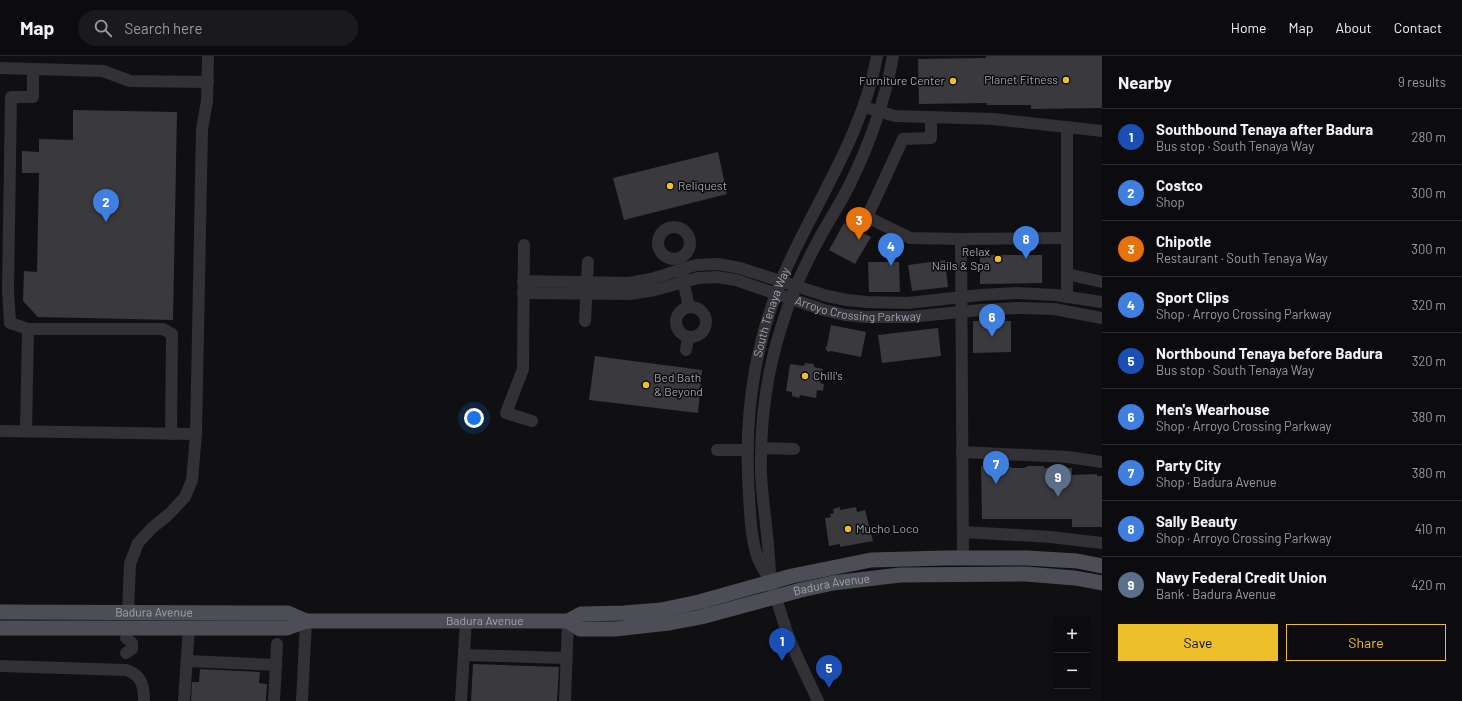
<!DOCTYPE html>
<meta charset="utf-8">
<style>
:root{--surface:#0c0b0d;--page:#1a191b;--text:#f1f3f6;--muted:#9a9b9d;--line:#2c2b2e;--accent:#edc02b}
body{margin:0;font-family:Barlow,sans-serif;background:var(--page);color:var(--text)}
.controls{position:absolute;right:12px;bottom:12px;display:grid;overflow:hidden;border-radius:0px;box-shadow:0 2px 6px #0003}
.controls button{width:36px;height:36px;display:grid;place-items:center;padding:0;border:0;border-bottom:1px solid var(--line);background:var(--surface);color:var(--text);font:20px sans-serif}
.you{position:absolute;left:474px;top:362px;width:14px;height:14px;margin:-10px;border:3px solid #fff;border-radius:50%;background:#1a73e8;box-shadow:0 0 0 6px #1a73e833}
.badge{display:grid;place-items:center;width:26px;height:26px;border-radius:50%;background:var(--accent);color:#fff;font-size:13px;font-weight:700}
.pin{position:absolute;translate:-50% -33px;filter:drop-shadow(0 1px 2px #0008)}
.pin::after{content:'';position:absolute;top:21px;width:14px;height:12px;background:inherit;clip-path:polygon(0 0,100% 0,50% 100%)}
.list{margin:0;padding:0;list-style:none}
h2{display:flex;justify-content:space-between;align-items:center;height:52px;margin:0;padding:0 16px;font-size:17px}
h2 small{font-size:13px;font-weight:400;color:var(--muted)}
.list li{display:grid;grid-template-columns:26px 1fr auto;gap:12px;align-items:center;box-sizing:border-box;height:56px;padding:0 16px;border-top:1px solid var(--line)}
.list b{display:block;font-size:15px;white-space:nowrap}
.list p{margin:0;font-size:13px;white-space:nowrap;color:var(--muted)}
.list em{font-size:13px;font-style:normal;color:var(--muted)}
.actions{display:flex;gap:8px;padding:12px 16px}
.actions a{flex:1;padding:9px 0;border:1px solid var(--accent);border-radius:0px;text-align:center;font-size:14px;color:var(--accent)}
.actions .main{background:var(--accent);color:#111}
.icon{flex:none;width:22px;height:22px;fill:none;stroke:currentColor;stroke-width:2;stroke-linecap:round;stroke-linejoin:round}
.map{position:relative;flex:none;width:1102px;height:645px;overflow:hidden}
header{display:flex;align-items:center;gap:24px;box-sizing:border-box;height:56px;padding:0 20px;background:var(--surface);border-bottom:1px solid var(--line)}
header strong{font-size:19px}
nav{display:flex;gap:22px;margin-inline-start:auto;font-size:14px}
.search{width:280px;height:36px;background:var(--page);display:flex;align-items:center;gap:10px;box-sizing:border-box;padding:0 14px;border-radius:22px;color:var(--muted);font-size:15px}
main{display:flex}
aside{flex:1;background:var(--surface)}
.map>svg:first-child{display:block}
.building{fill:#3a393e}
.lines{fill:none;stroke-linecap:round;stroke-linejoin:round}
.minor{stroke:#313136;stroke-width:12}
.major{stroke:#4d4e55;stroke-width:15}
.poi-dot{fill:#edc02b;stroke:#0b0a0c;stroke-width:1.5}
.labels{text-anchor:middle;stroke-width:3;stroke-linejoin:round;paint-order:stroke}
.poi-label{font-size:12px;fill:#a1a4b1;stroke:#0b0a0c;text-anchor:start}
.street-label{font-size:12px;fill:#a1a4b1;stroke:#0b0a0c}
</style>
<header>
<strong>Map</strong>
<div class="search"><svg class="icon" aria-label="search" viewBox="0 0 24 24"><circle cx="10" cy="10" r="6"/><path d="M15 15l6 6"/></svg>Search here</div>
<nav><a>Home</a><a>Map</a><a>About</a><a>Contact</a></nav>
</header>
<main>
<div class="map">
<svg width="1102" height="645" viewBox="0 0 1102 645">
<rect width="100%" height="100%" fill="#100f11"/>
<path class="building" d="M 986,0 L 1102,0 L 1102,52 L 1031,53 L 1031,49 L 987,49 L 987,47 L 919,48 L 918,3 L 986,2 Z
M 73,54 L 177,56 L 173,264 L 38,261 L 23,245 L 24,215 L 37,216 L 39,117 L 22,117 L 22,95 L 39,96 L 39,83 L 73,84 Z
M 718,96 L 727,138 L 624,164 L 613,122 Z
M 844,167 L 871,181 L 855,208 L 829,194 Z
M 980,199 L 1042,199 L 1042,227 L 980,228 Z
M 945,204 L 948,231 L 912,235 L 908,209 Z
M 868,206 L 899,206 L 900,236 L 869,236 Z
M 973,265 L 1011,265 L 1011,296 L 973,297 Z
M 831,269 L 866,276 L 861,301 L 831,295 L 828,296 L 825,292 L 827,290 Z
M 938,272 L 941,300 L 882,307 L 878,279 Z
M 595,300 L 702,314 L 698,357 L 589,344 Z
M 805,307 L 814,308 L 814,311 L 823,313 L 820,327 L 824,328 L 823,335 L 817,334 L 816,342 L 800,339 L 799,342 L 792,340 L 792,336 L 786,335 L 790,308 L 804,310 Z
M 981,410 L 1011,411 L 1011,412 L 1024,412 L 1028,410 L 1044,410 L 1044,412 L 1052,411 L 1072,412 L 1072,419 L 1097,418 L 1097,420 L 1102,420 L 1102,471 L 1072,471 L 1072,463 L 982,463 Z
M 840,451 L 840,454 L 856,451 L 857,456 L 865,454 L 873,485 L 840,491 L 840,488 L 829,490 L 825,462 L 831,461 L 830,458 L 834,457 L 833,453 Z
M 473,608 L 559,611 L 557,645 L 471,645 Z
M 200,613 L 260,616 L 259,627 L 267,628 L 266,645 L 191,645 L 192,626 L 199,626 Z"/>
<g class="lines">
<g class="minor">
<path d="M 0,12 L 103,15 L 130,25 L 208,26"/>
<path d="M 33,13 L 33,41 L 11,41 L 8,234 L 10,267 L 28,273 L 163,273 L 172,278 L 171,378"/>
<path d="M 871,53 L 895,60 L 993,63 L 1102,75"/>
<path d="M 931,61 L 931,82 L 903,83 L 867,161 L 910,182 L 961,183 L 963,502"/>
<circle cx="674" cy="187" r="16"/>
<path d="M 961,183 L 1067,182"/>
<path d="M 524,189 L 523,313 L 506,357 L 532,365"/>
<path d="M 1067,218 L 1102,226"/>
<path d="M 682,219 L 689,251"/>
<path d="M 523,225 L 629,227 L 651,223 L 696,209 L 718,208 L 740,212 L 827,240 L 847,244 L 867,246 L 908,247 L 980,239 L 1017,237 L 1055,239 L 1102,246"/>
<path id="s1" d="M 523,237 L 630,238 L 655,234 L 698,222 L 717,221 L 736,224 L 824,254 L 845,259 L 866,261 L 909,261 L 981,254 L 1018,252 L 1054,253 L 1102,262"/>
<path d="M 1067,241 L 1067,71"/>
<circle cx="691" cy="266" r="15"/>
<path d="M 585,265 L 588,206"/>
<path d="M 686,294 L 688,282"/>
<path d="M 0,375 L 196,378"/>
<path d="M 26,375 L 28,273"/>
<path d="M 762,392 L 794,393"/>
<path d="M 717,394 L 748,394"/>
<path d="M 962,396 L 1068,401 L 1102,406"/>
<path d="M 963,476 L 1051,481 L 1102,487"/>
<path d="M 770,524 C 770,488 763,454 761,418 C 760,370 766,319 781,272 C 790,241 804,210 820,181 C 830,163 841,146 850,128 C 870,87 885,45 893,0"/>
<path d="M 128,556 L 130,508 L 138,487 L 152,472 L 169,458 L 185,441 L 192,424 L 196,378 L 202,73 L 207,45 L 208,0"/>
<path d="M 126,597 L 132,593 L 132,587 L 126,582"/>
<path d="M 464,599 L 566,602"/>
<path d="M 187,605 L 276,609 L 274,645"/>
<path d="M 276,609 L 277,588"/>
<path d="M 0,610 L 126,614 C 142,619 144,630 144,645"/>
<path d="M 184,645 L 189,571"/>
<path d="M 302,645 L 306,565"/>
<path d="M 461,645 L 466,564"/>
<path d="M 565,645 L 568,565"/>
<path id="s2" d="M 818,645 C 808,623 797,602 788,579 C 782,562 777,544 771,527 C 767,518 760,509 757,500 C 751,480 750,459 749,439 C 743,353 756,275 793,198 C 824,133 864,72 877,0"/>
</g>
<g class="major">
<path id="s3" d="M 0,556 L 288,557 L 306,565"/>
<path id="s4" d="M 568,565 L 580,573 L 615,573 L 669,567 L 701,561 L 801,534 L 833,527 L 900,519 L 1026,518 L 1075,522 L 1102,527"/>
<path id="s5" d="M 0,572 L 287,572 L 306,565 L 568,565 L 581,558 L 624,557 L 661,554 L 699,546 L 792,520 L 871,504 L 945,502 L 1027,502 L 1077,505 L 1102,510"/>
</g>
</g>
<g class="poi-dot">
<circle cx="1066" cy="24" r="4"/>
<circle cx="953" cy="25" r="4"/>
<circle cx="670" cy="130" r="4"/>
<circle cx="998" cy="203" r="4"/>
<circle cx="805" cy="320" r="4"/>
<circle cx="646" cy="329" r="4"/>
<circle cx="848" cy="473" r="4"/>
</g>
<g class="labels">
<g class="poi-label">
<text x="1058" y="28" text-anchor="end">Planet Fitness</text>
<text x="945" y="29" text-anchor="end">Furniture Center</text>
<text x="678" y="134">Reliquest</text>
<text x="990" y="200" text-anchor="end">Relax<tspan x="990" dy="14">Nails &amp; Spa</tspan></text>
<text x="813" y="324">Chili's</text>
<text x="654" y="326">Bed Bath<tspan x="654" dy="14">&amp; Beyond</tspan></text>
<text x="856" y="477">Mucho Loco</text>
</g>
<g class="street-label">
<text dy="4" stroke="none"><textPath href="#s1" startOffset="342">Arroyo Crossing Parkway</textPath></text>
<text dy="4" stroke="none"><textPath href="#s2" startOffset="405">South Tenaya Way</textPath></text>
<text dy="4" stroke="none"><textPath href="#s4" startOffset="271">Badura Avenue</textPath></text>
<text dy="4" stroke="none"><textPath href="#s3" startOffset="154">Badura Avenue</textPath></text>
<text dy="4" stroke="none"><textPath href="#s5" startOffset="486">Badura Avenue</textPath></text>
</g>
</g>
</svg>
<div class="controls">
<button>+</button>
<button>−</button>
</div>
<div class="you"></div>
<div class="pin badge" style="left:782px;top:605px;background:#1a4fb4">1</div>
<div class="pin badge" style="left:106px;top:166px;background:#3f7fe0">2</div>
<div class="pin badge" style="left:859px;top:184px;background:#e8710a">3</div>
<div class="pin badge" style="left:891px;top:210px;background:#3f7fe0">4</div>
<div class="pin badge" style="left:829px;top:632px;background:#1a4fb4">5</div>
<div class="pin badge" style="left:992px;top:281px;background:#3f7fe0">6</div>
<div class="pin badge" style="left:996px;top:428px;background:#3f7fe0">7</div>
<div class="pin badge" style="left:1026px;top:203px;background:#3f7fe0">8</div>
<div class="pin badge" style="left:1058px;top:441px;background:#5c6f8a">9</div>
</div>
<aside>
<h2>Nearby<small>9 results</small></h2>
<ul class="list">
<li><span class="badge" style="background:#1a4fb4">1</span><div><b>Southbound Tenaya after Badura</b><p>Bus stop · South Tenaya Way</p></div><em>280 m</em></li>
<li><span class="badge" style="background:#3f7fe0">2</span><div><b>Costco</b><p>Shop</p></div><em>300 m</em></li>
<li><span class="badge" style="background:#e8710a">3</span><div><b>Chipotle</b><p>Restaurant · South Tenaya Way</p></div><em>300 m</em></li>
<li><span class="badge" style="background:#3f7fe0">4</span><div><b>Sport Clips</b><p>Shop · Arroyo Crossing Parkway</p></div><em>320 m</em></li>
<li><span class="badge" style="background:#1a4fb4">5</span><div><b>Northbound Tenaya before Badura</b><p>Bus stop · South Tenaya Way</p></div><em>320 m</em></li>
<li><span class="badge" style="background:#3f7fe0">6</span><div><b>Men's Wearhouse</b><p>Shop · Arroyo Crossing Parkway</p></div><em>380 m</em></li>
<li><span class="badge" style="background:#3f7fe0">7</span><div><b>Party City</b><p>Shop · Badura Avenue</p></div><em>380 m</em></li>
<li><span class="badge" style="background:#3f7fe0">8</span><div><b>Sally Beauty</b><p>Shop · Arroyo Crossing Parkway</p></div><em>410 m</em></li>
<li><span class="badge" style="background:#5c6f8a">9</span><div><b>Navy Federal Credit Union</b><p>Bank · Badura Avenue</p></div><em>420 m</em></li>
</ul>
<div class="actions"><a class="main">Save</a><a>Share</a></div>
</aside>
</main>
